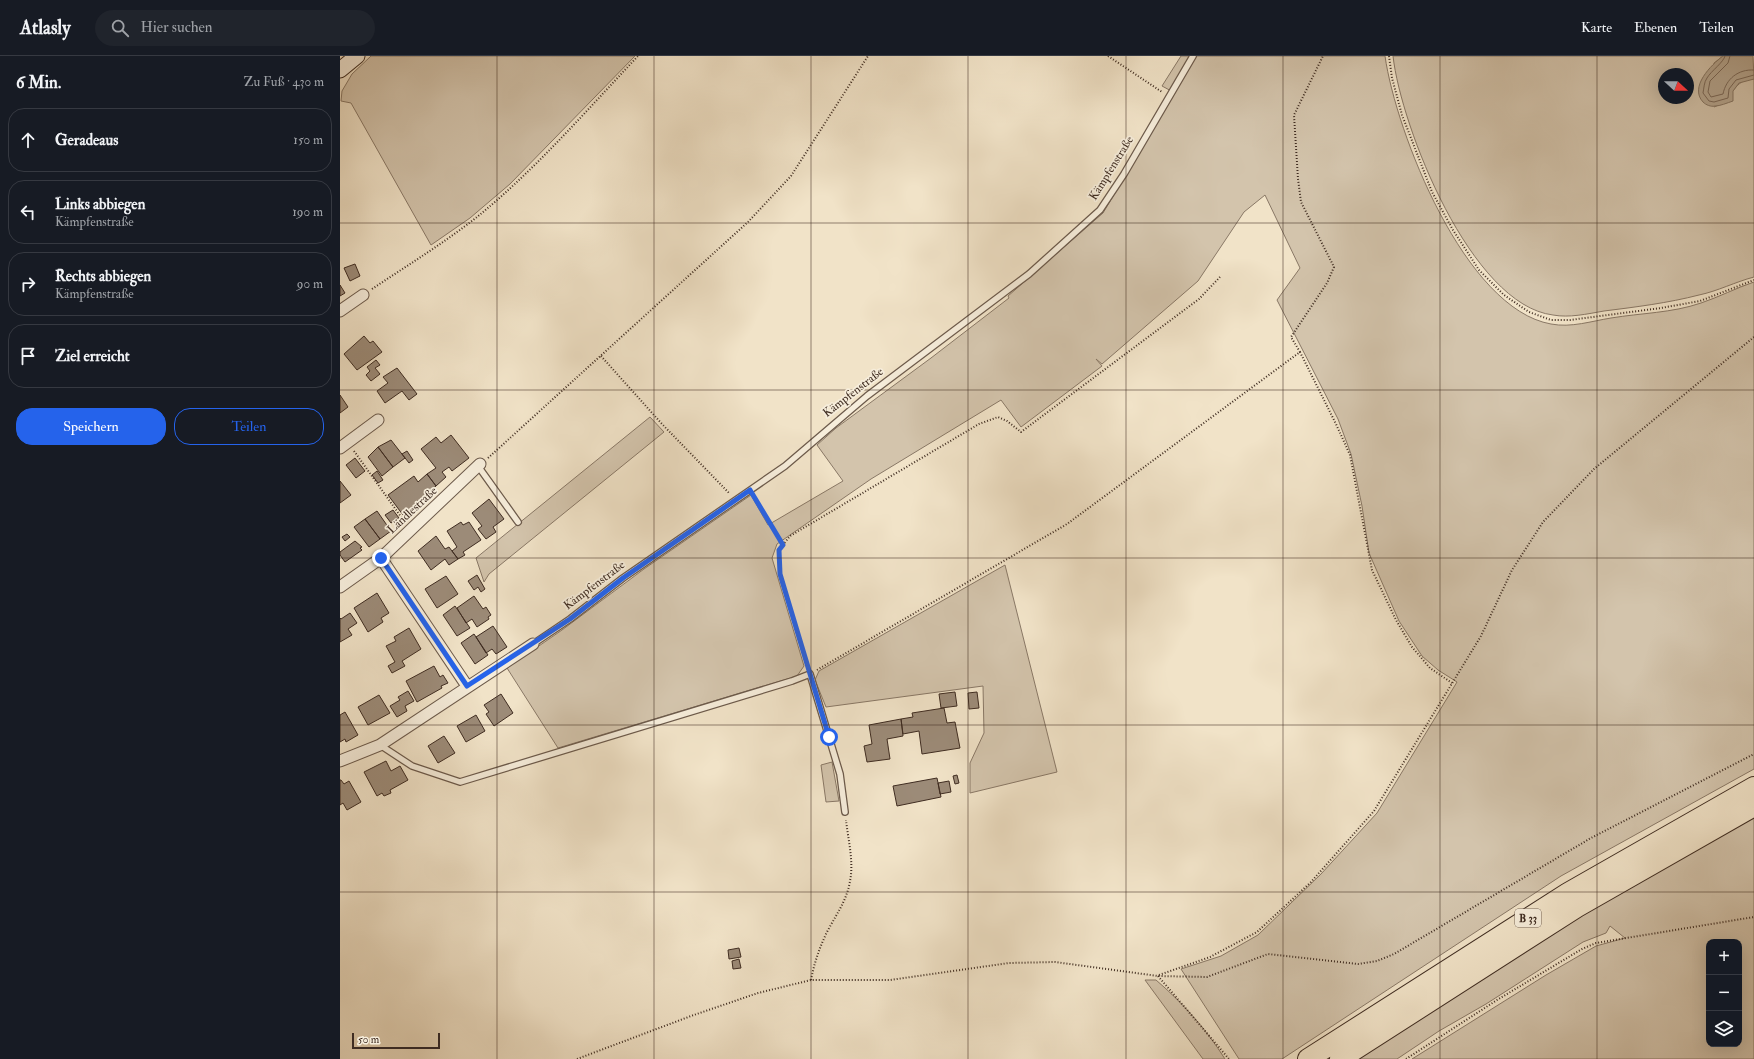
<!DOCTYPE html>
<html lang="de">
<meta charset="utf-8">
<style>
:root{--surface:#171b24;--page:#20242c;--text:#f1f3f6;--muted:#9ea1a6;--line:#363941;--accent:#2563eb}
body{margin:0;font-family:"IM FELL Double Pica",serif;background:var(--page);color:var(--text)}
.controls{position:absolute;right:12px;bottom:12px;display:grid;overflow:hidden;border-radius:8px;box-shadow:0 4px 16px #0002}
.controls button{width:36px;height:36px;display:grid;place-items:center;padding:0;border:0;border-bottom:1px solid var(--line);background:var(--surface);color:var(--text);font:20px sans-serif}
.compass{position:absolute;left:1318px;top:12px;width:36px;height:36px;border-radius:50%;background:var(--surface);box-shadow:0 4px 16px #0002;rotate:111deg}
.scale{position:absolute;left:12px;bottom:10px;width:88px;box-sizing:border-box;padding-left:4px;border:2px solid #3f2c21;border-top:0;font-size:11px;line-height:14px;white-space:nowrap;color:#3f2c21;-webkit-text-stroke:3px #f6eddb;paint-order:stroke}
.stop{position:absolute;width:12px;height:12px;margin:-9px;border:3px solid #2563eb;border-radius:50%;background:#fff}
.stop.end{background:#2563eb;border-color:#fff;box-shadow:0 1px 4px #0008}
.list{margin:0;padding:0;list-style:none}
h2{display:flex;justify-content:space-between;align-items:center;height:52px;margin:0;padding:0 16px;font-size:17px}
h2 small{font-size:13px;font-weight:400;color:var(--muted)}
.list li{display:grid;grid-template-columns:26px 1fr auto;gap:12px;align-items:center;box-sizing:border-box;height:64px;margin:0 8px 8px;padding:0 8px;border:1px solid var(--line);border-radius:16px}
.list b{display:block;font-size:15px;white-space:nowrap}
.list p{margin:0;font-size:13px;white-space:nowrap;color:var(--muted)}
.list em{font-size:13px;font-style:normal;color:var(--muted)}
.actions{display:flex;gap:8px;padding:12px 16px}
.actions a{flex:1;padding:9px 0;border:1px solid var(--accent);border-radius:16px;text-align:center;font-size:14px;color:var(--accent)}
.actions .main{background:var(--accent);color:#fff}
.icon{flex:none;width:22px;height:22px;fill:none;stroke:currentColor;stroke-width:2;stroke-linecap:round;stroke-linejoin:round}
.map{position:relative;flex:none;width:1414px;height:1003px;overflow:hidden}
header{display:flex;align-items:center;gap:24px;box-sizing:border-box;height:56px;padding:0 20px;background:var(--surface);border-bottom:1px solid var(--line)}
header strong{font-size:19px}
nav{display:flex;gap:22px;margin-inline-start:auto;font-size:14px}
.search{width:280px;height:36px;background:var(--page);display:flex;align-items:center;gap:10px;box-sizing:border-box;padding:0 14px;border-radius:22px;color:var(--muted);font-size:15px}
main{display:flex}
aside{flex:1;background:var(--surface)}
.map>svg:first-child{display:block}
.green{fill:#d3c4ac;stroke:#897866;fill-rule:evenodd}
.water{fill:#b4a58f;stroke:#857563}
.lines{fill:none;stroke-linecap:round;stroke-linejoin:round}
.shore{stroke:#7a6858;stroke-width:1}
.building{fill:#9c8b78;stroke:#3f2c21}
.lane-casing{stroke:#6c5a4b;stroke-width:8}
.street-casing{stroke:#6c5a4b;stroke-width:13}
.secondary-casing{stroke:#3f2c21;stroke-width:17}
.highway-casing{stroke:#3f2c21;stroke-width:22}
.path{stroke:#3f2c21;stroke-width:2;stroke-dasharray:1 2;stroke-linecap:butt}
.lane{stroke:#f6eddb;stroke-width:5.5}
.street{stroke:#f6eddb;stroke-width:11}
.secondary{stroke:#f6eddb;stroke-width:15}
.highway{stroke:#f1e3c8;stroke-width:20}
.route{stroke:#2563eb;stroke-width:5}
.grid{fill:none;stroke:#3f2c21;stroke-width:1;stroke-opacity:0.55}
.labels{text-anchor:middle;stroke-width:3.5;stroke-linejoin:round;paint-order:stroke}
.shield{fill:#f6eddb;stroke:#766659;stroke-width:1}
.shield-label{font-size:11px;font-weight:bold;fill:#3f2c21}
.street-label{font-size:12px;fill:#3f2c21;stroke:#f6eddb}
</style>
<header>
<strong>Atlasly</strong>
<div class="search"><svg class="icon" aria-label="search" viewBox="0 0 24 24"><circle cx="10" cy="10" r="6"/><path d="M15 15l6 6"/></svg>Hier suchen</div>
<nav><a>Karte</a><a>Ebenen</a><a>Teilen</a></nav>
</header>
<main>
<aside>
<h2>6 Min.<small>Zu Fuß · 430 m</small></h2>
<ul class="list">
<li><svg class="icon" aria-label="ahead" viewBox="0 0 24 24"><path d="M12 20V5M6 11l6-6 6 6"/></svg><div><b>Geradeaus</b></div><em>150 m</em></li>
<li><svg class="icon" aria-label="left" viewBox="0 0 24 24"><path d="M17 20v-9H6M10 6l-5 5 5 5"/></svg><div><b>Links abbiegen</b><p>Kämpfenstraße</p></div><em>190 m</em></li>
<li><svg class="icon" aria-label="right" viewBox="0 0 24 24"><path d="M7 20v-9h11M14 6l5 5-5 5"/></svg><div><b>Rechts abbiegen</b><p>Kämpfenstraße</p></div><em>90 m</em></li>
<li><svg class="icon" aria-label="arrive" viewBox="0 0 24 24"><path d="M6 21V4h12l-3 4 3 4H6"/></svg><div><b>Ziel erreicht</b></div></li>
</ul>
<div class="actions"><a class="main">Speichern</a><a>Teilen</a></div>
</aside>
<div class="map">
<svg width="1414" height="1003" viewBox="0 0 1414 1003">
<rect width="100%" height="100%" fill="#f1e3c8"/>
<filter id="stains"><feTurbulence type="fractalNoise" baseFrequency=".005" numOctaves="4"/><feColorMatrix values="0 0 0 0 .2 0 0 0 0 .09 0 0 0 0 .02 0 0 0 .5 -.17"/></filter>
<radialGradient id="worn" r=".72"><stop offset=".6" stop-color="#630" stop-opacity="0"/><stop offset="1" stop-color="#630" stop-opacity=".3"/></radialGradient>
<path class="green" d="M 31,0 L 295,0 L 170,128 L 130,162 L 91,189 L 11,47 L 1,45 L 2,35 L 12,18 Z
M 841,0 L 1045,0 C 1056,77 1125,253 1211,268 C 1231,272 1252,265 1271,262 C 1301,257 1332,257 1361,247 C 1379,241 1396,232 1414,226 L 1414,713 L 1221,820 L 942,1003 L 899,1003 L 841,913 L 881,900 L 918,879 L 981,818 L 1037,757 L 1117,626 L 1098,614 L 1082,600 L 1059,565 L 1029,497 L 1022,450 L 1011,398 L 998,363 L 937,244 L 960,212 L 925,139 L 904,156 L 858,225 L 762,308 L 756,303 L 762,310 L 681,371 L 661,344 L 531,423 L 437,488 L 432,502 L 464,610 L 457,620 L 218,692 L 167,612 L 222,574 L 304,513 L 411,439 L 428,469 L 503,425 L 477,389 L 496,372 L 591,302 L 669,242 L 668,240 L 763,157 L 835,37 L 822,30 Z
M 1053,0 L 1383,0 L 1374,7 L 1374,51 C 1393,45 1393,22 1414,23 L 1414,221 C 1395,226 1378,235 1359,239 C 1328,247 1296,251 1264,255 C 1247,258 1229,262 1213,259 C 1131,249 1061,71 1053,0 ZM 1324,18 L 1348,18 L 1348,42 L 1324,42 Z
M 310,361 L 324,376 L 149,518 L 144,526 L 136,502 Z
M 665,509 L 717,716 L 630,737 L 630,707 L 644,677 L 643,630 L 486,651 L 475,624 L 479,615 Z
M 492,706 L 499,745 L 486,746 L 481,709 Z
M 1414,762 L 1414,1003 L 1072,1003 L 1206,919 L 1256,890 L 1285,882 L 1270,870 L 1266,877 L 1243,886 L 1146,948 L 1099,975 L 1057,1003 L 1015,1003 L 1208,879 L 1389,773 ZM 1369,886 L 1399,886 L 1399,988 L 1369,988 Z
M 805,924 L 816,924 C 843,947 866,973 885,1003 L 863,1003 Z"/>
<path class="water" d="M 1383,0 L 1413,0 L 1414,23 L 1399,27 L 1393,35 L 1393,45 C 1387,47 1380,50 1375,50 C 1371,51 1366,49 1363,46 C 1349,31 1371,9 1383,0 Z"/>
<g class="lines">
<path class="shore" d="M 1385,0 C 1384,6 1371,15 1367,22 C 1364,26 1364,32 1363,37 L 1369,45 L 1374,46 L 1388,42 L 1389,33 L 1396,24 L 1414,19
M 1390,0 L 1388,7 L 1370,25 L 1368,36 L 1371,41 L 1383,38 C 1386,23 1398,13 1414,14"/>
</g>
<path class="building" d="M 15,208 L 20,220 L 10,225 L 4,212 Z
M 0,229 L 5,237 L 0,240 Z
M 24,280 L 30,287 L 33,285 L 42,296 L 17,314 L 4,298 Z
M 36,304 L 40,309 L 35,312 L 40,318 L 31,325 L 26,319 L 30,315 L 27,311 Z
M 57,312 L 77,338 L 69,344 L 62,335 L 45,347 L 37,335 L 48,327 L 43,321 Z
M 0,339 L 8,351 L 0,357 Z
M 111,379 L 129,402 L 112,415 L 109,411 L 102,416 L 106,421 L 96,430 L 87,418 L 96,412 L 81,393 L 96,381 L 101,387 Z
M 51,384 L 65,402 L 53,411 L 38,391 Z
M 38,391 L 53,411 L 42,420 L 28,401 Z
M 67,395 L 73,404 L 69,407 L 62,398 Z
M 15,402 L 25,415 L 16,422 L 6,409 Z
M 37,415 L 43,424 L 38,427 L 32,419 Z
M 87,418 L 96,430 L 87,438 L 88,440 L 63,459 L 48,439 L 74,420 L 78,426 Z
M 0,425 L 11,439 L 0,447 Z
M 149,443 L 164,463 L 153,471 L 156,476 L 146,483 L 138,473 L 142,470 L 132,457 Z
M 53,454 L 59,462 L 51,467 L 45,459 Z
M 37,455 L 51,475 L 40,483 L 25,463 Z
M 25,463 L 40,483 L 29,491 L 14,471 Z
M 121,466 L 123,469 L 129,466 L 141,484 L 123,496 L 125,499 L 118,503 L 112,495 L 117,491 L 107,475 Z
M 7,478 L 10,481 L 5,485 L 2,481 Z
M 96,480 L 105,493 L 109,491 L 118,503 L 109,509 L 105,503 L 91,514 L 78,495 Z
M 15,485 L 22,491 L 20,492 L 22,494 L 5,506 L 0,499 L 0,496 Z
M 137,519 L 145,533 L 141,536 L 138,531 L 134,534 L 128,525 Z
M 106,520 L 118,538 L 97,552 L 85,533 Z
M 37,537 L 49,557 L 41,562 L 43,566 L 28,576 L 14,552 Z
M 134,540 L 143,553 L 146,551 L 151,559 L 148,561 L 149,563 L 137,571 L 132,563 L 126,567 L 117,552 Z
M 115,550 L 130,572 L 117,580 L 103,559 Z
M 10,557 L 17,567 L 8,573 L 12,579 L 0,586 L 0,562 L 1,563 Z
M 153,570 L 167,591 L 156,598 L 152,593 L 146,597 L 136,581 Z
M 69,572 L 81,593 L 62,605 L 65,610 L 52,617 L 48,610 L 55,606 L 46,590 L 56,585 L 54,581 Z
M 134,578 L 148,599 L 135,608 L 121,587 Z
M 94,610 L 100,621 L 103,619 L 108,627 L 101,630 L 102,632 L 77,646 L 66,625 Z
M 68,635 L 74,645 L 65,650 L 67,655 L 57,661 L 50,650 L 60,644 L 58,641 Z
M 615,636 L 617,650 L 601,652 L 599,638 Z
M 637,636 L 639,652 L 629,653 L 628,637 Z
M 161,638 L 173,657 L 154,670 L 146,658 L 149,656 L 144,649 Z
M 39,639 L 50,657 L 28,669 L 18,651 Z
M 604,652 L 607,667 L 615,666 L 620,692 L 582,698 L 579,675 L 563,678 L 561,663 L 573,661 L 572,657 Z
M 5,656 L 18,679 L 6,686 L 5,683 L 0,686 L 0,659 Z
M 136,659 L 145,675 L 126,686 L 117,670 Z
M 561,663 L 563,680 L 547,683 L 550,703 L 527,706 L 524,690 L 532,688 L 529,669 Z
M 104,680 L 115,697 L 98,707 L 88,690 Z
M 46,705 L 51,715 L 60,710 L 68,724 L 50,734 L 51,737 L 44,740 L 42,737 L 37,740 L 24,716 Z
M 617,719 L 619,727 L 615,728 L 613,720 Z
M 597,722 L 601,741 L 557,750 L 553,730 Z
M 0,724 L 1,724 L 4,728 L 9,725 L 21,746 L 7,754 L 3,747 L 0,749 Z
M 609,725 L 611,736 L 600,738 L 598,727 Z
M 399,892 L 401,901 L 389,903 L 388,894 Z
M 399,903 L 401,912 L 393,913 L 392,905 Z"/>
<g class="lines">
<g class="lane-casing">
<path id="lane" d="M 138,410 L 178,466
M 193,588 L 230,563 L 283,522 L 445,410 L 527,340 L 689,218 L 760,154 L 784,118 L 853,0
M 40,689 L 72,710 L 120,726 L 452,625 L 470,618 L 500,718 L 505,756"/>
</g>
<g class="street-casing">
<path id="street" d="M 0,255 L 23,239
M 0,392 L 38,364
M 41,502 L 127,630
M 0,531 L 41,502 L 140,408
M 0,705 L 40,689 L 193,588"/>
</g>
<g class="secondary-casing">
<path id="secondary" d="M 0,14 L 17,0"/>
</g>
<g class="highway-casing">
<path id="highway" d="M 968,1003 L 1228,837 L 1414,731
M 1000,1003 L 1237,851 L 1414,750"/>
</g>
<path class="path" d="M 768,0 L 822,36
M 1049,0 L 1052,22 L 1062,59 L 1092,136 L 1113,174 L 1139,214 L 1164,239 L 1189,256 L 1211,264 L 1230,264 L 1321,252 L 1360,245 L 1414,224
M 32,233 C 68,209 104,187 137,161 C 196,113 246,55 298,0
M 960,296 L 951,281 L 987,227 L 994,211 L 961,146 L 958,123 L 954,59 L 983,0
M 261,300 L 322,368 L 390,438
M 14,395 L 64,465
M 148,402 L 408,166 L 451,120 L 528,0
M 414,442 L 443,489
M 467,610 L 440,518 L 439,494 L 450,480 L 639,368 L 658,361 L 667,365 L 681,376 L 859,243 L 880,221
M 477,614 L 727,468 L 960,296 L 996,368 L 1010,399 L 1032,514 L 1056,564 L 1072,591 L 1090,612 L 1112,627
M 819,919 L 870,901 L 917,876 L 971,826 L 1034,755 L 1141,580 L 1172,514 L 1203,466 L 1254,413 L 1414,281
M 818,920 L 889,1003
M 471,924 C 474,908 479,893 486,878 C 495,860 507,845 510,825 C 514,806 508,783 506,764
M 237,1003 L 351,960 L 418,937 L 471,924 L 550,924 L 669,907 L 715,906 L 818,920 L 867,921 L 928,898 L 1018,908 L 1037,905 L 1054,898 L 1251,782 L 1414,698
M 1066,1003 L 1157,944 L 1242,893 L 1256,887 L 1414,861"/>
<use href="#lane" class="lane"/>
<use href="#street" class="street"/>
<use href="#secondary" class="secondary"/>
<use href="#highway" class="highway"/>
</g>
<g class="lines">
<path class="route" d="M 41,502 L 127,630 L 230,563 L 283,522 L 410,434 L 443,489 L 439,494 L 440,518 L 489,681"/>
</g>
<path class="grid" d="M 157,0 L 157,1003M 314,0 L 314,1003M 471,0 L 471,1003M 628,0 L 628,1003M 786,0 L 786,1003M 943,0 L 943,1003M 1100,0 L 1100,1003M 1257,0 L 1257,1003M 0,167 L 1414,167M 0,334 L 1414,334M 0,502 L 1414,502M 0,669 L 1414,669M 0,836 L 1414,836"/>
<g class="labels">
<rect class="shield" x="1175" y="853" width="26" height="18" rx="3"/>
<g class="shield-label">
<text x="1188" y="866">B 33</text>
</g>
<g class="street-label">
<text transform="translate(771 112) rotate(-58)" y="4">Kämpfenstraße</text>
<text transform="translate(513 336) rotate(-38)" y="4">Kämpfenstraße</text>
<text transform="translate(72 454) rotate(-43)" y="4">Ländlestraße</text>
<text transform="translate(254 529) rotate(-37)" y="4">Kämpfenstraße</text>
</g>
</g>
<rect width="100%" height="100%" filter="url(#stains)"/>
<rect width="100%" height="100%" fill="url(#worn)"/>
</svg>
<div class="controls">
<button>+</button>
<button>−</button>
<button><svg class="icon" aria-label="layers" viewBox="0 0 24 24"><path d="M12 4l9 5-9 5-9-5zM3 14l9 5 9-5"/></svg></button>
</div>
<svg class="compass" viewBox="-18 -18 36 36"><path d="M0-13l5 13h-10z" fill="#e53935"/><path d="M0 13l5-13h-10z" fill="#9ea1a6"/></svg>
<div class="scale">50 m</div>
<div class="stop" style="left:489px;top:681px"></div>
<div class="stop end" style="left:41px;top:502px"></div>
</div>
</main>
